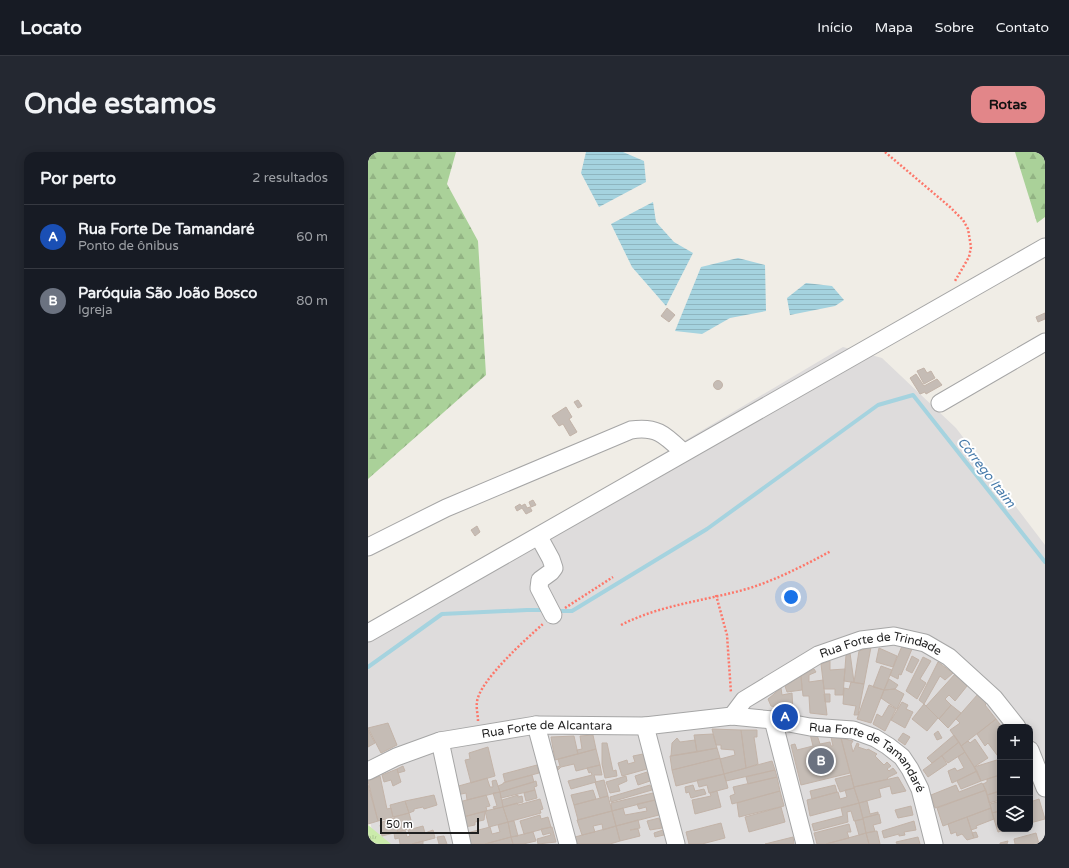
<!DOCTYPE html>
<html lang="pt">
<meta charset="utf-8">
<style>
:root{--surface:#171b24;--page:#242831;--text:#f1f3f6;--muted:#9ea1a6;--line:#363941;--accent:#e28689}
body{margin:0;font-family:"Varela Round",sans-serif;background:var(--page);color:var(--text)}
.controls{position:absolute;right:12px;bottom:12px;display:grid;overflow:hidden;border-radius:8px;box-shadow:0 2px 10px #0003}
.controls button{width:36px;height:36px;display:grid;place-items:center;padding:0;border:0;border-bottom:1px solid var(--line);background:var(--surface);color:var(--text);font:20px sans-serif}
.scale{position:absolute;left:12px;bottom:10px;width:99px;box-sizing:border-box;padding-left:4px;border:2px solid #1f1f1f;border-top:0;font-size:11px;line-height:14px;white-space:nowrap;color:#1f1f1f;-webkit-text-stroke:3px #fff;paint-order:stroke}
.you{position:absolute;left:423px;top:445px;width:14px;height:14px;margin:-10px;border:3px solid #fff;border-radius:50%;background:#1a73e8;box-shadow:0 0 0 6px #1a73e833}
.badge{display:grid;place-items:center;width:26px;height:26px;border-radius:50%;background:var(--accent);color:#fff;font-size:13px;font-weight:700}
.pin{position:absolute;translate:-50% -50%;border:2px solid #fff;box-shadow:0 1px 4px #0006}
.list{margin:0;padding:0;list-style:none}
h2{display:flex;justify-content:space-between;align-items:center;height:52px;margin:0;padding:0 16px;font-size:17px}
h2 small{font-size:13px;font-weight:400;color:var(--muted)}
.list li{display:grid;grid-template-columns:26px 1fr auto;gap:12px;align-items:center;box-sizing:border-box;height:64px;padding:0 16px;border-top:1px solid var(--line)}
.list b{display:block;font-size:15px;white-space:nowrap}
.list p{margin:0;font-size:13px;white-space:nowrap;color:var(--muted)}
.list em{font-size:13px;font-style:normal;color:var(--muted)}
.icon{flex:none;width:22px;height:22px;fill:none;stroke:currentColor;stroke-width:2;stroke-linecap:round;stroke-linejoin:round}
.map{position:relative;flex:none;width:677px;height:692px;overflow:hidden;border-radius:12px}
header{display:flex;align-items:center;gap:24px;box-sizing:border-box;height:56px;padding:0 20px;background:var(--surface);border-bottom:1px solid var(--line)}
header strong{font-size:19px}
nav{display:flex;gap:22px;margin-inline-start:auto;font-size:14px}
.intro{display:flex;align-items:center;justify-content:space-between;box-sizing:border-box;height:96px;padding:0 24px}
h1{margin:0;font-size:28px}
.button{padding:10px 18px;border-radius:12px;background:var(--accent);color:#111;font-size:14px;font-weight:700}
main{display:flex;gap:24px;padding:0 24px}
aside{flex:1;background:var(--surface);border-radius:12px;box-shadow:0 2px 10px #0003}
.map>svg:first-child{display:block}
.residential{fill:#dedcdc;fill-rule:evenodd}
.grass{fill:url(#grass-tufts)}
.forest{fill:url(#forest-firs)}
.water{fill:url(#water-rules)}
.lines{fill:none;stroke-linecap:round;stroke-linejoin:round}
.stream{stroke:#a5d3df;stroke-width:4}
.building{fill:#c5bcb5;stroke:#c2b3a8}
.minor-casing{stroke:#a6a6a6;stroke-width:19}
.path{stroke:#fd776a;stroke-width:2.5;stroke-dasharray:2 2;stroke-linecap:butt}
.minor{stroke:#fff;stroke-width:17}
.labels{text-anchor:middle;stroke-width:4;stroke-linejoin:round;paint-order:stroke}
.street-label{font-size:12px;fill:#1f1f1f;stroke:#fff}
.water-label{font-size:13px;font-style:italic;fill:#467aaa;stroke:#fff}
</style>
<header>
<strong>Locato</strong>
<nav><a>Início</a><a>Mapa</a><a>Sobre</a><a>Contato</a></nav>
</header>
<div class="intro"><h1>Onde estamos</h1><a class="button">Rotas</a></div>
<main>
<aside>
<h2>Por perto<small>2 resultados</small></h2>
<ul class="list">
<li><span class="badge" style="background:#1a4fb4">A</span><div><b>Rua Forte De Tamandaré</b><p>Ponto de ônibus</p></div><em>60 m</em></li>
<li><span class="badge" style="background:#6b7280">B</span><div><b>Paróquia São João Bosco</b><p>Igreja</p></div><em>80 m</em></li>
</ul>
</aside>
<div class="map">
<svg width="677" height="692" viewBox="0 0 677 692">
<defs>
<pattern id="grass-tufts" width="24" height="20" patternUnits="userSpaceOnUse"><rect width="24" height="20" fill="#cbebab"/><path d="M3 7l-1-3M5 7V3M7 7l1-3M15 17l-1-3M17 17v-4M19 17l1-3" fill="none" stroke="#aec993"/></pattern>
<pattern id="forest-firs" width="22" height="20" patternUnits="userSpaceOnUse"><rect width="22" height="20" fill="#aad199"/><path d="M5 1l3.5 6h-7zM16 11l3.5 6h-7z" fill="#92b383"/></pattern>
<pattern id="water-rules" width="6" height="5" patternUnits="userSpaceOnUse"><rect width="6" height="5" fill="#a5d3df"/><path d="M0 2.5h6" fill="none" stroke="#8eb5bf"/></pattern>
</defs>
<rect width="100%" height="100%" fill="#f0ede6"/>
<path class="residential" d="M 475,195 L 514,206 L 588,276 L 677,393 L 677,692 L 6,692 L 0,655 L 0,476 ZM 632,575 L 662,575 L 662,677 L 632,677 Z"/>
<path class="grass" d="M 0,673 L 23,692 L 0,692 Z"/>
<path class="forest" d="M 0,0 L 88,0 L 79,32 L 110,89 L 118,223 L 0,327 Z
M 647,0 L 677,0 L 677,65 L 669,71 Z"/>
<path class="water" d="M 218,0 L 255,0 L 276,9 L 278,30 L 231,55 L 213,21 Z
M 285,50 L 288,70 L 306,90 L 325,101 L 298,154 L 264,115 L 243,72 Z
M 370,106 L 397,113 L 398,159 L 362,166 L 334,182 L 307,179 L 333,115 Z
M 438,131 L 464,134 L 476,148 L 467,154 L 422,163 L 419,146 Z"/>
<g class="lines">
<path class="stream" d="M 187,459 L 204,459 L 339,377 L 510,253 L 545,243 L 677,410
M 0,515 L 74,462 L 159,458 L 178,458"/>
</g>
<path class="building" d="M 299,156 L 307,163 L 301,170 L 293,164 Z
M 677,161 L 677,167 L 670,170 L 668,165 Z
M 556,216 L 559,221 L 563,219 L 567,226 L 556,232 L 549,219 Z
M 548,222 L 556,234 L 569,227 L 574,233 L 558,242 L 557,240 L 552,242 L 542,226 Z
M345.5 233a4.5 4.5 0 1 1 9 0a4.5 4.5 0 1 1-9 0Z
M 210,248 L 214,254 L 210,256 L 206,250 Z
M 198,255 L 204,265 L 201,267 L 209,280 L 202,284 L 195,272 L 191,274 L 184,264 Z
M 165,348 L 168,353 L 163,355 L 161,350 Z
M 152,352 L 153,354 L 157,352 L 159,356 L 162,355 L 164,359 L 158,362 L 154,356 L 149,359 L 147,355 Z
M 109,374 L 112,380 L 107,384 L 103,378 Z
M 534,494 L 544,497 L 533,523 L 531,522 L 530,527 L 522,523 Z
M 503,495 L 496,532 L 476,529 L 478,503 L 482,501 L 486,530 L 491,499 Z
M 511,496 L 529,504 L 525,515 L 508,510 Z
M 544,504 L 551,508 L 544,521 L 538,518 Z
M 555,505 L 563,509 L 552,527 L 558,531 L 549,547 L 538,539 Z
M 462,509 L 462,518 L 477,517 L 475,543 L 467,543 L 467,537 L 456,537 L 453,512 Z
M 570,510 L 585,521 L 577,528 L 572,524 L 556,552 L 551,548 Z
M 513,514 L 524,518 L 516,538 L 505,535 Z
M 446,517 L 448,520 L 441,523 L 441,530 L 455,528 L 459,563 L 442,561 L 441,544 L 435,544 L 433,524 Z
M 587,522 L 599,534 L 587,549 L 581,543 L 577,547 L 583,553 L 571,567 L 558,554 Z
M 433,524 L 434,538 L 419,540 L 417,534 Z
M 521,527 L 530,533 L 527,537 L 516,538 Z
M 483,530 L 496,532 L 490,563 L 486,563 L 488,554 L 475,552 L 476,536 L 481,537 Z
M 501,533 L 516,538 L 503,571 L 489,567 Z
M 413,536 L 414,543 L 424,541 L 425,559 L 403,554 L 400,547 Z
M 527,537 L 536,542 L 529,557 L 513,546 L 516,538 Z
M 456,542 L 462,542 L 462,550 L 457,550 Z
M 610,542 L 619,551 L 617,553 L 628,567 L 593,594 L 582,578 L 592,571 L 588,567 Z
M 534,550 L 540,553 L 538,557 L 545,560 L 537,576 L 523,568 Z
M 556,552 L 570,566 L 559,579 L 544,567 Z
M 521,553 L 528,557 L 517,579 L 505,572 L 509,562 L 514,565 Z
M 583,553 L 593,561 L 580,576 L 571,567 Z
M 628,567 L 634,575 L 632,575 L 632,607 L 620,591 L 617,594 L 609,582 Z
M 20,571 L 29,593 L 13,601 L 0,576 Z
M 344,577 L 373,578 L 378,616 L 356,622 L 352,607 L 367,603 L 366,598 L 353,597 L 353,593 L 348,593 Z
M 0,578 L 7,591 L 0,595 Z
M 373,578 L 389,578 L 389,585 L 386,585 L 390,612 L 378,616 Z
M 570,579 L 574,586 L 569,588 L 566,582 Z
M 535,581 L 542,585 L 537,593 L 530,588 Z
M 345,582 L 349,596 L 329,600 L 326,583 Z
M 442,582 L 449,583 L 452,592 L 462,590 L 463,594 L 465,594 L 463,585 L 473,586 L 482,621 L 433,633 L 423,593 L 427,592 L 429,598 L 445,594 Z
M 225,583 L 228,597 L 210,602 L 209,598 L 214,597 L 212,584 Z
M 586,583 L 591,590 L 564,611 L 559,606 Z
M 206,584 L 210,602 L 187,608 L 183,585 Z
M 309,586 L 312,590 L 327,588 L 329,600 L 303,604 L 304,591 Z
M 473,586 L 485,589 L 483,592 L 485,600 L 489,591 L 491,592 L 490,595 L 499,598 L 500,597 L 509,602 L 507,604 L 516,613 L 519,610 L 523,614 L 519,617 L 521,619 L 525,616 L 529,621 L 519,626 L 520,627 L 486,635 Z
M 607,587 L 620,606 L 606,615 L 593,594 L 600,589 L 602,591 Z
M 591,590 L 597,600 L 580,611 L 574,604 Z
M 234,591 L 239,591 L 245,619 L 248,618 L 249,624 L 237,626 L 234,612 Z
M 120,595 L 127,624 L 103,631 L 97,608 L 102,607 L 101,601 Z
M 349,596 L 352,606 L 304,618 L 302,604 Z
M 228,597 L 232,613 L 208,619 L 206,612 L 193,615 L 190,618 L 189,615 L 192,614 L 190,607 Z
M 597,600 L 609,619 L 584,631 L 580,619 L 587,616 L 589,619 L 596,616 L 590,605 Z
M 275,602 L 279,617 L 254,624 L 250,611 L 259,608 L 260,612 L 267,610 L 265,604 Z
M 574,604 L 579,612 L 560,625 L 555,618 Z
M 352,606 L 356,622 L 308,634 L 304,618 Z
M 632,607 L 632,623 L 613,629 L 606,615 Z
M 404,609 L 407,618 L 358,629 L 356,622 Z
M 169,613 L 171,621 L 137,630 L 135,622 Z
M 232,613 L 234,623 L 226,623 L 228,630 L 203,637 L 200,629 L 224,623 L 223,620 L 221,621 L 219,616 Z
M 35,614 L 37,619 L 30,621 L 29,617 Z
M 29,617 L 33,630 L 25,634 L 23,628 L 16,630 L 14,623 Z
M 407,618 L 409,625 L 380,632 L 378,625 Z
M 609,619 L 613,629 L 593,637 L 589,629 Z
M 279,620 L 282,629 L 270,633 L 267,624 Z
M 356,622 L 360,636 L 341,641 L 339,633 L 331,635 L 329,628 Z
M 164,623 L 166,630 L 132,640 L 130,634 L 135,632 L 135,631 Z
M 483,623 L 486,636 L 472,640 L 467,627 Z
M 632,623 L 632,639 L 619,643 L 615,632 L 619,630 L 619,627 Z
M 12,624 L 19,657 L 23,656 L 25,665 L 10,669 L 0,629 Z
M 258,624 L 259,629 L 250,633 L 252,639 L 242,641 L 238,630 Z
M 409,625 L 412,639 L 364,652 L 362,644 L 367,642 L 365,635 Z
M 530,625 L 538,639 L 524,642 L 522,634 L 511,637 L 513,645 L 491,651 L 486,635 Z
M 119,626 L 122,635 L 125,635 L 124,629 L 128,628 L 132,640 L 99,648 L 98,641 L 89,643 L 87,635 Z
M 236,628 L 240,644 L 232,646 L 227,630 Z
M 168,629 L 169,634 L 166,635 L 167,638 L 133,646 L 132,640 Z
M 614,631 L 618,638 L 567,656 L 563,643 L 588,633 L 591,640 Z
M 0,633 L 10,669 L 0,672 Z
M 282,633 L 284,638 L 243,650 L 242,645 Z
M 325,633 L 327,639 L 336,637 L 338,642 L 323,646 L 321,640 L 318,641 L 317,635 Z
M 467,633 L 469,640 L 444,647 L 442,639 Z
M 486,636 L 491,651 L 442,664 L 439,648 L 470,640 L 472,647 L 479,645 L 477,638 Z
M 167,638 L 169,646 L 158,649 L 156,641 Z
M 225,638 L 228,647 L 206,653 L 203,643 Z
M 618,638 L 623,656 L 575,674 L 569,656 Z
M 349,639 L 353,655 L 327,662 L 324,648 L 343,644 L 342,641 Z
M 412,639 L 416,654 L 371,665 L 369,651 Z
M 632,639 L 632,648 L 621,651 L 619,643 Z
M 132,640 L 135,655 L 126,657 L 125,655 L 129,654 L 125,641 Z
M 285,641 L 287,648 L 244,659 L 243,651 Z
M 66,643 L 69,653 L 56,657 L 55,655 L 46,657 L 46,659 L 41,661 L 37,649 Z
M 118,643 L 122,654 L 118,655 L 119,659 L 95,665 L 91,650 Z
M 150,643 L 150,645 L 154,644 L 155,650 L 135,655 L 134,648 Z
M 240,644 L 244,659 L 210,668 L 206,653 Z
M 172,647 L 175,657 L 172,658 L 173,661 L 140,670 L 135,655 L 149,651 L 150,653 Z
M 671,647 L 677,667 L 662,671 L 662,650 Z
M 287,648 L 291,663 L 248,674 L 244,659 L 255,656 L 257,663 L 279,659 L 278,655 L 271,657 L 269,652 Z
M 37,649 L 41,661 L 25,665 L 22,653 Z
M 499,649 L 502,662 L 510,660 L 510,662 L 495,666 L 491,651 Z
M 632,649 L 632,659 L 624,661 L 622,652 Z
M 491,651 L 495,667 L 486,669 L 483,659 L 479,660 L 480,670 L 446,679 L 444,672 L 475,664 L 473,656 Z
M 543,654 L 545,663 L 530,666 L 527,658 Z
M 135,655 L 140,670 L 121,675 L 117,659 Z
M 413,655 L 417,670 L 381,680 L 377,665 Z
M 623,656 L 626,667 L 608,674 L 609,676 L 603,678 L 599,665 Z
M 117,659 L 116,668 L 107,670 L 107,673 L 97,675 L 95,665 Z
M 244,659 L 248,674 L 235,678 L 234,672 L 225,674 L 227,680 L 214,683 L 209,668 Z
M 632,659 L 632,677 L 640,677 L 630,680 L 624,661 Z
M 41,661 L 43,668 L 42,668 L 43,676 L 30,680 L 26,665 Z
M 511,662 L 513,671 L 505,673 L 507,679 L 498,681 L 495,666 Z
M 172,663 L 173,667 L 180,665 L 183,675 L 156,682 L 152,669 Z
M 599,665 L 606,686 L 599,688 L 594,682 L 589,684 L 588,680 L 583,682 L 580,672 Z
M 26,666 L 30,680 L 14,684 L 12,673 L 15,672 L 14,670 Z
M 291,666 L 294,676 L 282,678 L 279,669 Z
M 495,667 L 498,681 L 491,683 L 487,669 Z
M 270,668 L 272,676 L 262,678 L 270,677 L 272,684 L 252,689 L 248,674 Z
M 146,669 L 150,684 L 143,685 L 140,670 Z
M 546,669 L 548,678 L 536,680 L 537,683 L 531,684 L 531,682 L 516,686 L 514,679 Z
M 140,670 L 143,685 L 117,692 L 102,692 L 99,681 L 122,675 L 124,682 L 132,680 L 130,673 Z
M 353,671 L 357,686 L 334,692 L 321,692 L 318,680 Z
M 481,672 L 483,680 L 479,680 L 481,686 L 458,692 L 449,692 L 446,681 Z
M 55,674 L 57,681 L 65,678 L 67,686 L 44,692 L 32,692 L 31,686 L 27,687 L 26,681 L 37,678 L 39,685 L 42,684 L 40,678 Z
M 248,674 L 252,689 L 242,692 L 209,692 L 207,685 Z
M 184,675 L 188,690 L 170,692 L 169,687 L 183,683 L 182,681 L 175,683 L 173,677 Z
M 295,678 L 296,683 L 287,685 L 286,681 Z
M 509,679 L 512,692 L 501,692 L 498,681 Z
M 165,680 L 168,689 L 155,692 L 145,692 L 143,685 Z
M 608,680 L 610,685 L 606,686 L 604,681 Z
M 498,681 L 501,692 L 458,692 L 491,683 Z
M 668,681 L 671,692 L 647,692 L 646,687 Z
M 76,684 L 79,692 L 71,692 L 69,685 Z
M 143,685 L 145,692 L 117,692 Z
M 425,685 L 426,692 L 397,692 Z
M 550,685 L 552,692 L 529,692 L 528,690 Z
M 55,689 L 55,692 L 44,692 Z
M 640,689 L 639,692 L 632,692 L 632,691 Z"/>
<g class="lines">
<g class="minor-casing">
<g id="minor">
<path d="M 572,251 L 677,190"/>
<path d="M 171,385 L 183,407 L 186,416 L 183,420 L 172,428 L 171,436 L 185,463"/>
<path d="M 0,395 L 78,356 L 263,278 C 289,274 297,283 315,300"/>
<path d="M 0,481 L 677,95"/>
<path id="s1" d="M 364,564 L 376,548 L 450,503 L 493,488 L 526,484 L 557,491 L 581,505 L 626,546 L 649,575"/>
<path d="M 405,568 L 437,692"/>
<path d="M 168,573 L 200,692"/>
<path d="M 277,574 L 308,692"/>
<path d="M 72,589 L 94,692"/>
<path d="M 662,598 L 677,636"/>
<path id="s2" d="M 0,619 L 28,605 L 72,589 L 168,573 L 277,574 L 364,564 L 405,568 L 442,575 L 485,578 L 507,586 L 520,594 L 534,605 L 542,617 L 552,637 L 566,692"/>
</g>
</g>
<path class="path" d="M 517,0 L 582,55 L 595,68 L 600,77 L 603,95 L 601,105 L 587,129
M 348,443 L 359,483 L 363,541
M 197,456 L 245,425
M 253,473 C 294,452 338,449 382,436 C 410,427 437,413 463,399
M 110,569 C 110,563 108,556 109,550 C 111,529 159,486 175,472"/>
<use href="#minor" class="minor"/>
</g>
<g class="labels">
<g class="street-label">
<text dy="4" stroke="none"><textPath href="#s1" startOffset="172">Rua Forte de Trindade</textPath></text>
<text dy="4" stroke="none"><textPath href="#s2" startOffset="186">Rua Forte de Alcantara</textPath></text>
<text dy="4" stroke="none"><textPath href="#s2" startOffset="520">Rua Forte de Tamandaré</textPath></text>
</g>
<g class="water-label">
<text transform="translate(619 320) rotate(52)" y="5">Córrego Itaim</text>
</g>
</g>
</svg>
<div class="controls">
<button>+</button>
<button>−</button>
<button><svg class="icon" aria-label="layers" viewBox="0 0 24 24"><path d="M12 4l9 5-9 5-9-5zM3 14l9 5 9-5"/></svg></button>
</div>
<div class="scale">50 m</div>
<div class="you"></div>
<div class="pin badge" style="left:417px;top:565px;background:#1a4fb4">A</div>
<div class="pin badge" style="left:453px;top:609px;background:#6b7280">B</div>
</div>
</main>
